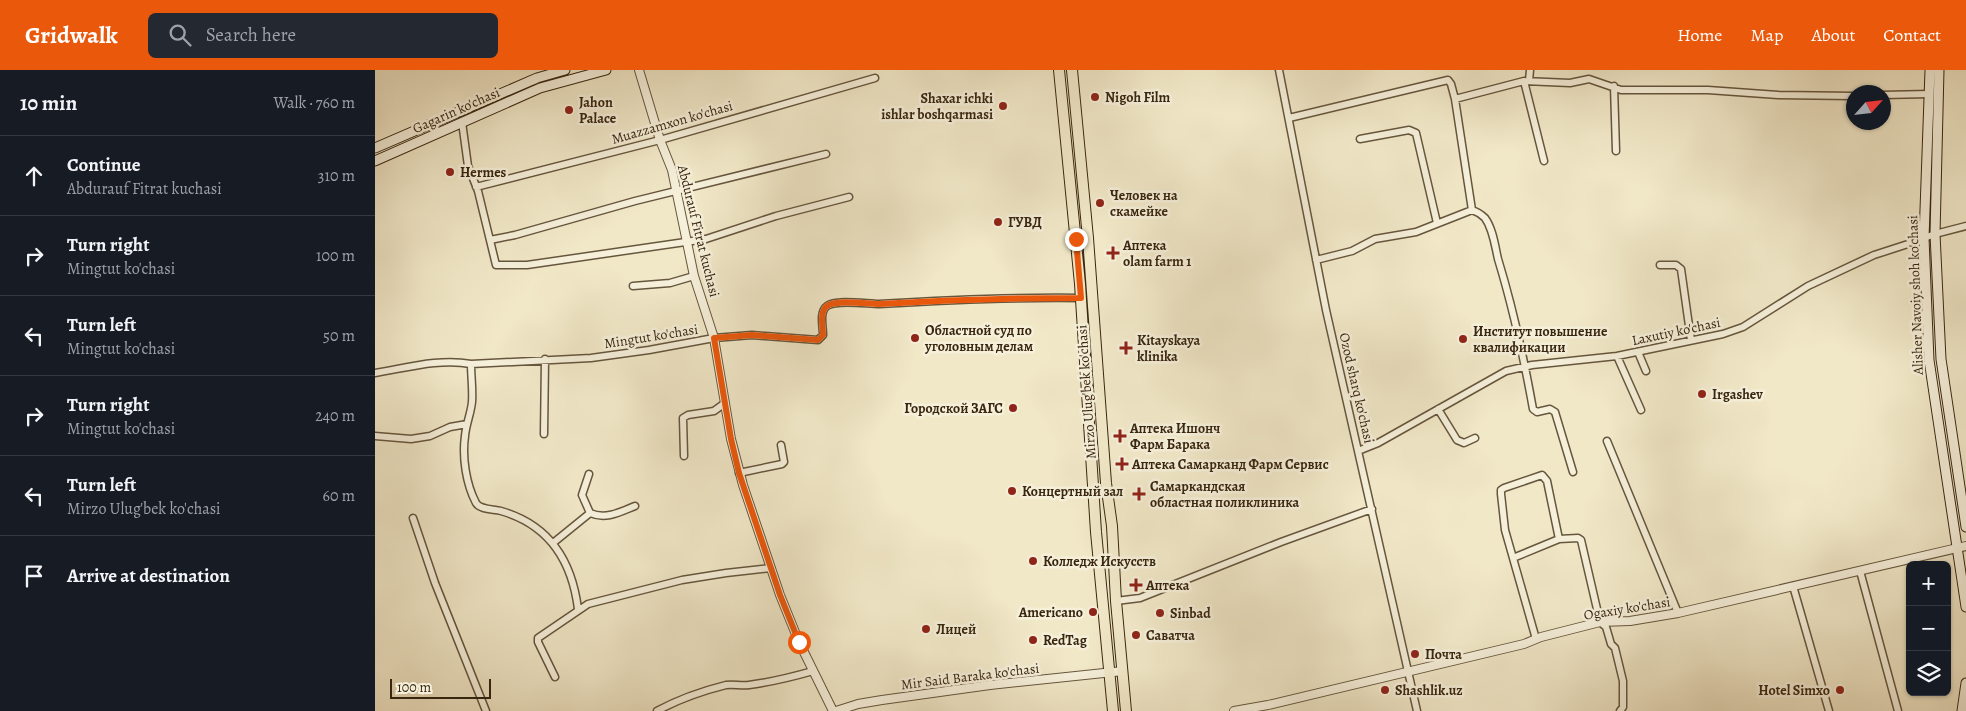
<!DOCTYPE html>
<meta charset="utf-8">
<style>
:root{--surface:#171b24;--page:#242831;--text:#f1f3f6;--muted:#9ea1a6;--line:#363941;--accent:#ea580c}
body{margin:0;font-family:Alegreya,serif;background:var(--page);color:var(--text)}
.controls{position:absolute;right:15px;bottom:15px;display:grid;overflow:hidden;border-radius:8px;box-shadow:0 1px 4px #0004}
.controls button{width:45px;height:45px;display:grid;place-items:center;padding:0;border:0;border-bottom:1px solid var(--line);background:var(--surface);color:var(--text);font:25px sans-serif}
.compass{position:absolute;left:1471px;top:15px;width:45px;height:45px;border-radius:50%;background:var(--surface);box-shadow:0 1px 4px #0004;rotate:63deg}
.scale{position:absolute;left:15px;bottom:12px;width:101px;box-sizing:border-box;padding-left:5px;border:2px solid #38260f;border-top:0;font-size:14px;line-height:18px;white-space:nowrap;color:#38260f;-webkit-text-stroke:4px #f6f0db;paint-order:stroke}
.stop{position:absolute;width:15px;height:15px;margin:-11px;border:4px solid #ea580c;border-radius:50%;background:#fff}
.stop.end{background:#ea580c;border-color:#fff;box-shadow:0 1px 5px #0008}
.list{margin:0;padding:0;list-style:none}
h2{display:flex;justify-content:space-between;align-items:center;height:65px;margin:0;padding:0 20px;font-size:21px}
h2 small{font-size:16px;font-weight:400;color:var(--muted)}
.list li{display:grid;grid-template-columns:32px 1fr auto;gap:15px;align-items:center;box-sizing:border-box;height:80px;padding:0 20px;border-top:1px solid var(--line)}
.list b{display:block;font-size:19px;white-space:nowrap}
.list p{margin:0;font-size:16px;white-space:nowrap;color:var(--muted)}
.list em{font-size:16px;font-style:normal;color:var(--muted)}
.icon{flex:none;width:28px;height:28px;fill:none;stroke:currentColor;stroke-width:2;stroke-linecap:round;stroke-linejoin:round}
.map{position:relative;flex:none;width:1591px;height:641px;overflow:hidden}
header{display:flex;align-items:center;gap:30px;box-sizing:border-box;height:70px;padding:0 25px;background:var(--accent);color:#fff}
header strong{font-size:24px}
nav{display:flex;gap:28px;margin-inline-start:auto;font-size:18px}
.search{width:350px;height:45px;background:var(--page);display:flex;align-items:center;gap:12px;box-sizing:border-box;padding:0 18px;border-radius:8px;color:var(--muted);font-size:19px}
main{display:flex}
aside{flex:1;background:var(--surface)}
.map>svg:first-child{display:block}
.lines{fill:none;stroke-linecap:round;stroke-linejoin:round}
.minor-casing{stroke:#66563d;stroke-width:9}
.tertiary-casing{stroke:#66563d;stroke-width:10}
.secondary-casing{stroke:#38260f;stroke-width:11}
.primary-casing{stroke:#38260f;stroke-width:12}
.minor{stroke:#f6f0db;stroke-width:6}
.tertiary{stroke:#f6f0db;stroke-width:8}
.secondary{stroke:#f6f0db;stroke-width:9}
.primary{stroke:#f1e8c8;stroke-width:10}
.route{stroke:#ea580c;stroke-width:6}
.poi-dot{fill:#8f2418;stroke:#f6f0db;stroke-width:2}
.labels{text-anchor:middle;stroke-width:5;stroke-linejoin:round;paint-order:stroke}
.poi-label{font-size:14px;font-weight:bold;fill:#38260f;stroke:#f6f0db;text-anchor:start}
.street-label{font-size:14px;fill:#38260f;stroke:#f6f0db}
</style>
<header>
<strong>Gridwalk</strong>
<div class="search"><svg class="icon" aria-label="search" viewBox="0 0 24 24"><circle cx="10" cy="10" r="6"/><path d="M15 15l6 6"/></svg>Search here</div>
<nav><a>Home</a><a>Map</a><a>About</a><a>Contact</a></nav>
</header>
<main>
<aside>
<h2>10 min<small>Walk · 760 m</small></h2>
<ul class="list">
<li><svg class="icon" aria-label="ahead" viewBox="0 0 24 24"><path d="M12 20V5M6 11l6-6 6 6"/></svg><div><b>Continue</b><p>Abdurauf Fitrat kuchasi</p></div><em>310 m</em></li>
<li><svg class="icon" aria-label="right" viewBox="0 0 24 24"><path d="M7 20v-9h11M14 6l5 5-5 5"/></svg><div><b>Turn right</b><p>Mingtut ko'chasi</p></div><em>100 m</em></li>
<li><svg class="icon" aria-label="left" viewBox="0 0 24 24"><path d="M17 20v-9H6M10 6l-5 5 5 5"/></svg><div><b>Turn left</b><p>Mingtut ko'chasi</p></div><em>50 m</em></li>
<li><svg class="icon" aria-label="right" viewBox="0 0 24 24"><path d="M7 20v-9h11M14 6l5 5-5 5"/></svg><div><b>Turn right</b><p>Mingtut ko'chasi</p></div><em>240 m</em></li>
<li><svg class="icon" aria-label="left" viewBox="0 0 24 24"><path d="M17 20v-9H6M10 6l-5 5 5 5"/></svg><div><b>Turn left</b><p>Mirzo Ulug'bek ko'chasi</p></div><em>60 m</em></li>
<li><svg class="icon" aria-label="arrive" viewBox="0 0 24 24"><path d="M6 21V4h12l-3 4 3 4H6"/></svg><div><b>Arrive at destination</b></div></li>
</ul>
</aside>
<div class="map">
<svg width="1591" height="641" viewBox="0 0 1591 641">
<rect width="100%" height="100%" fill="#f1e8c8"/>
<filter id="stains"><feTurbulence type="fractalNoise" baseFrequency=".004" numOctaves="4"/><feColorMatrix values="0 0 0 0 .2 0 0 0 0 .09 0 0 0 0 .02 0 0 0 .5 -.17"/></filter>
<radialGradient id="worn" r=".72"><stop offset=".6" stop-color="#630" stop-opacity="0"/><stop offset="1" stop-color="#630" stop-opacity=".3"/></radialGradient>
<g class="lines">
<g class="minor-casing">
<path id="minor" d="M 904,0 L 951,240 L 1042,641
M 1149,11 L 1169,91
M 1154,11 L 1155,0
M 1239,16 L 1241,81
M 1508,25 L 1554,24
M 1080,29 L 1149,11 L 1195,13 L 1214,9 L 1246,20 L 1333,20 L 1403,25 L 1478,26
M 914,48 L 1073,10 L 1076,14 L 1080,29 L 1097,140
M 87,52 L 93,96 L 103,121 L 121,195 L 152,195 L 331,169 L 401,146 L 474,127
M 985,69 L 1034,60 L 1041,63 L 1062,153
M 101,117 L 285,70 L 500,8
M 115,170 L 140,165 L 260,131 L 451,84
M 941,190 L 977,181 L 1000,169 L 1041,162 L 1097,140 C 1103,142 1106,144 1110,148 C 1118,159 1120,176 1123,189 C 1138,238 1149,289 1158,339 L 1162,342 L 1175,339 L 1180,342 L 1198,402
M 1285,195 L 1301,195 L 1306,199 L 1316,270
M 258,216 L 295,213 L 319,206
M 1263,282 L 1271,301
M 1242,286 L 1266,340
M 96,294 C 96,306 98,320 97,332 C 96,343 91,354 90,366 C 87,387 91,414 101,433 C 105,440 119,439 126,441 C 175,455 197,491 203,539
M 0,303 C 31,298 65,288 96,294 L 216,288 L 274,280 L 339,268 L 377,265 L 443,270 L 448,265 C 448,256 444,242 452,236 C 461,229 492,234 504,234 C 571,230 639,227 706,228
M 1063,339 L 1082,370 L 1089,373 L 1100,368
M 169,364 L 170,289
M 0,366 L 36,369 L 55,366 L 75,357 L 92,354
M 1232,371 L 1303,543
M 983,381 L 1003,373 L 1131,301 L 1157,295 L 1242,286 L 1348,264 L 1368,257 L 1433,216 L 1499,185 L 1533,174 L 1560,164 L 1591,156
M 309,386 L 308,348 L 313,345 L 339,341 L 350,333
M 364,403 L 407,394 L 409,392 L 406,375
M 214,404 L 207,425 L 215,443
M 38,448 L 60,513 L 111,641
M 1184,469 L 1203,468 L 1206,470 L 1225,552 L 1231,557 L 1236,574 L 1240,578 L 1248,611 L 1248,637 L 1245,641
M 178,473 L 215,443 C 231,450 245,442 260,436
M 1138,488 L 1184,469 L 1172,411 L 1167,405 L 1129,418 L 1126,420 L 1126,424 L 1130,460 L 1161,569
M 1485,501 L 1523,641
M 1418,516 L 1454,641
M 741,531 L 765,528 L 906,472 L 997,439
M 180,607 L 163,572 L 163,568 L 213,534 L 307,510 L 351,503 L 396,498
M 282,641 C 304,629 327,621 351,615 C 359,614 366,616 374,615 C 396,612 417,607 438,601"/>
</g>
<g class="tertiary-casing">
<path id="tertiary" d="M 264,0 L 285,70 L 297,100 L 319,206 L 339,268 L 356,369 L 368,415 L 405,525 L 424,572 L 458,641
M 461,641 L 483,634 L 507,630 L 615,615 L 748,601
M 859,641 L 893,635 L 1149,574 L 1166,567 L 1225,552 L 1255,551 L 1303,543 L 1591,476"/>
</g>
<g class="secondary-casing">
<path id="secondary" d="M 1555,0 L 1549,168 L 1554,290 L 1591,537
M 1564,0 L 1560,164 L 1566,289 L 1591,457
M 0,78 L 162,8 L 190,0
M 0,91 L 165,18 L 231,0
M 1587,641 L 1591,613"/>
</g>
<g class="primary-casing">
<path id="primary" d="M 684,0 L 705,214 L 721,462 L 738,641
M 697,0 L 713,168 L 731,413 L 737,456 L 741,531 L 751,641"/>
</g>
<use href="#minor" class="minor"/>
<use href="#tertiary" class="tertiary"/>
<use href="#secondary" class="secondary"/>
<use href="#primary" class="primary"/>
</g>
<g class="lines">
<path class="route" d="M 424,572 L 405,525 L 364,403 L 356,369 L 339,268 L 377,265 L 443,270 L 448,265 C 448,257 444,242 452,236 C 461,229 492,234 504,234 C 571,230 639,228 706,228 L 701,169"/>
</g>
<g class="poi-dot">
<circle cx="720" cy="27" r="5"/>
<circle cx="628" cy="36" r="5"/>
<circle cx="194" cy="40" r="5"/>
<circle cx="75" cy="102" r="5"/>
<circle cx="725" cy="133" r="5"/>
<circle cx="623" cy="152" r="5"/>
<path d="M735.5 175.5h5v5h5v5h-5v5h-5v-5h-5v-5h5z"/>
<circle cx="540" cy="268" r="5"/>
<circle cx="1088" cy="269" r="5"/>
<path d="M748.5 270.5h5v5h5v5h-5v5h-5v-5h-5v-5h5z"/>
<circle cx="1327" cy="324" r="5"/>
<circle cx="638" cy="338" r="5"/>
<path d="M742.5 358.5h5v5h5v5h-5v5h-5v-5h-5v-5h5z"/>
<path d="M744.5 386.5h5v5h5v5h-5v5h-5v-5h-5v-5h5z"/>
<circle cx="637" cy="421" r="5"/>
<path d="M761.5 416.5h5v5h5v5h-5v5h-5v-5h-5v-5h5z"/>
<circle cx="658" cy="491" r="5"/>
<path d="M758.5 507.5h5v5h5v5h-5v5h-5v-5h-5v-5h5z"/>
<circle cx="718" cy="542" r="5"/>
<circle cx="785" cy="543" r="5"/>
<circle cx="551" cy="559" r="5"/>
<circle cx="761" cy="565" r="5"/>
<circle cx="658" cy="570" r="5"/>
<circle cx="1040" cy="584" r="5"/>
<circle cx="1010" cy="620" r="5"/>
<circle cx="1465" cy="620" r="5"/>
</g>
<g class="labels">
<g class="poi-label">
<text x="730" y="32">Nigoh Film</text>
<text x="618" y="33" text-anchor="end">Shaxar ichki<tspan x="618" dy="16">ishlar boshqarmasi</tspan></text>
<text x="204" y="37">Jahon<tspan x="204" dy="16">Palace</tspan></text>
<text x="85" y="107">Hermes</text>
<text x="735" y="130">Человек на<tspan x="735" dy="16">скамейке</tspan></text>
<text x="633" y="157">ГУВД</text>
<text x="748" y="180">Аптека<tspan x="748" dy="16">olam farm 1</tspan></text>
<text x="550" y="265">Областной суд по<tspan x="550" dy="16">уголовным делам</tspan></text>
<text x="1098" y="266">Институт повышение<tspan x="1098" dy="16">квалификации</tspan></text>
<text x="762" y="275">Kitayskaya<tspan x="762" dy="16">klinika</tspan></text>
<text x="1337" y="329">Irgashev</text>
<text x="628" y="343" text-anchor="end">Городской ЗАГС</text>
<text x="755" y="363">Аптека Ишонч<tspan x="755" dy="16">Фарм Барака</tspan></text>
<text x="757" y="399">Аптека Самарканд Фарм Сервис</text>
<text x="775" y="421">Самаркандская<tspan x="775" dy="16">областная поликлиника</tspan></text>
<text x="647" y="426">Концертный зал</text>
<text x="668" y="496">Колледж Искусств</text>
<text x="771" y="520">Аптека</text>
<text x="708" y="547" text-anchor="end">Americano</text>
<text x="795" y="548">Sinbad</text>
<text x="561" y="564">Лицей</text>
<text x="771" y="570">Саватча</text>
<text x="668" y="575">RedTag</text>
<text x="1050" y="589">Почта</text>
<text x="1020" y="625">Shashlik.uz</text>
<text x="1455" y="625" text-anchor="end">Hotel Simxo</text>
</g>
<g class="street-label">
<text transform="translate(81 40) rotate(-24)" y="5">Gagarin ko'chasi</text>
<text transform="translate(297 52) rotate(-16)" y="5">Muazzamxon ko'chasi</text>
<text transform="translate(324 161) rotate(76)" y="5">Abdurauf Fitrat kuchasi</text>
<text transform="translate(1540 225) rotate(-92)" y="5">Alisher Navoiy shoh ko'chasi</text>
<text transform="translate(1301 261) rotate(-12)" y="5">Laxutiy ko'chasi</text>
<text transform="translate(276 266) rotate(-9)" y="5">Mingtut ko'chasi</text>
<text transform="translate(982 318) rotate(77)" y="5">Ozod sharq ko'chasi</text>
<text transform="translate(711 322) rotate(-94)" y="5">Mirzo Ulug'bek ko'chasi</text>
<text transform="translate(1252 538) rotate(-9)" y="5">Ogaxiy ko'chasi</text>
<text transform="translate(595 606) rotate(-7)" y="5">Mir Said Baraka ko'chasi</text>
</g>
</g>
<rect width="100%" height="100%" filter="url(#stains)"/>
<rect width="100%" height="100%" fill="url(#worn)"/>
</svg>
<div class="controls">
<button>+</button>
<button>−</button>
<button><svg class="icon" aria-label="layers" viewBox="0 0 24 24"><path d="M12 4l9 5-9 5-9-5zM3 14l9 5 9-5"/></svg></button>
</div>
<svg class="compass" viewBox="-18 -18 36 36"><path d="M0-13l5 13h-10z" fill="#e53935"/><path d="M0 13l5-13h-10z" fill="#9ea1a6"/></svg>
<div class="scale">100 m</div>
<div class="stop" style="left:424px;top:572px"></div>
<div class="stop end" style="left:701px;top:169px"></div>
</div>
</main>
